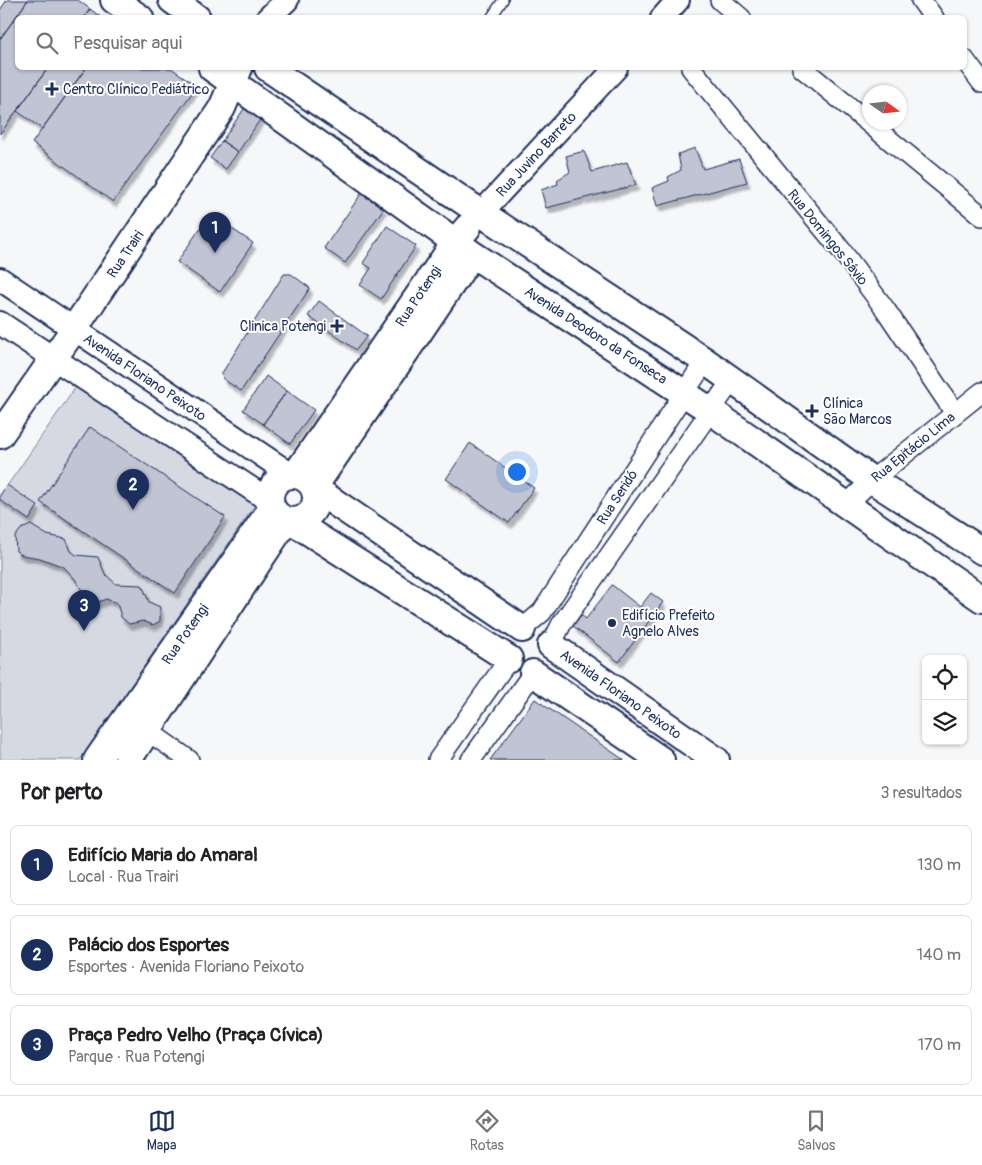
<!DOCTYPE html>
<html lang="pt">
<meta charset="utf-8">
<style>
:root{--surface:#fff;--page:#f6f6f6;--text:#202124;--muted:#757577;--line:#e0e0e0;--accent:#1b2f5e}
body{margin:0;font-family:Pangolin,sans-serif;background:var(--page);color:var(--text)}
.controls{position:absolute;right:15px;bottom:15px;display:grid;overflow:hidden;border-radius:8px;box-shadow:0 1px 4px #0004}
.controls button{width:45px;height:45px;display:grid;place-items:center;padding:0;border:0;border-bottom:1px solid var(--line);background:var(--surface);color:var(--text);font:25px sans-serif}
.compass{position:absolute;left:862px;top:85px;width:45px;height:45px;border-radius:50%;background:var(--surface);box-shadow:0 1px 4px #0004;rotate:104deg}
.you{position:absolute;left:516px;top:471px;width:18px;height:18px;margin:-12px;border:4px solid #fff;border-radius:50%;background:#1a73e8;box-shadow:0 0 0 8px #1a73e833}
.badge{display:grid;place-items:center;width:32px;height:32px;border-radius:50%;background:var(--accent);color:#fff;font-size:16px;font-weight:700}
.pin{position:absolute;translate:-50% -41px;filter:drop-shadow(0 1px 2px #0008)}
.pin::after{content:'';position:absolute;top:26px;width:18px;height:15px;background:inherit;clip-path:polygon(0 0,100% 0,50% 100%)}
.list{margin:0;padding:0;list-style:none}
h2{display:flex;justify-content:space-between;align-items:center;height:65px;margin:0;padding:0 20px;font-size:21px}
h2 small{font-size:16px;font-weight:400;color:var(--muted)}
.list li{display:grid;grid-template-columns:32px 1fr auto;gap:15px;align-items:center;box-sizing:border-box;height:80px;margin:0 10px 10px;padding:0 10px;border:1px solid var(--line);border-radius:8px}
.list b{display:block;font-size:19px;white-space:nowrap}
.list p{margin:0;font-size:16px;white-space:nowrap;color:var(--muted)}
.list em{font-size:16px;font-style:normal;color:var(--muted)}
.icon{flex:none;width:28px;height:28px;fill:none;stroke:currentColor;stroke-width:2;stroke-linecap:round;stroke-linejoin:round}
.map{position:relative;flex:none;width:982px;height:760px;overflow:hidden}
.search{position:absolute;background:var(--surface);box-shadow:0 1px 4px #0004;left:15px;right:15px;top:15px;height:55px;display:flex;align-items:center;gap:12px;box-sizing:border-box;padding:0 18px;border-radius:8px;color:var(--muted);font-size:19px}
.sheet{height:335px;background:var(--surface)}
nav{display:flex;justify-content:space-around;align-items:center;box-sizing:border-box;height:70px;border-top:1px solid var(--line);background:var(--surface);font-size:14px;color:var(--muted)}
nav a{display:grid;justify-items:center;gap:2px}
nav .on{color:var(--accent)}
.map>svg:first-child{display:block}
.green{fill:#d6d9e2;stroke:#7884a0}
.building{fill:#c0c4d3;stroke:#1b2f5e;filter:url(#shadow)}
.lines{fill:none;stroke-linecap:round;stroke-linejoin:round}
.service-casing{stroke:#1b2f5e;stroke-width:12}
.minor-casing{stroke:#1b2f5e;stroke-width:22}
.tertiary-casing{stroke:#1b2f5e;stroke-width:26}
.secondary-casing{stroke:#1b2f5e;stroke-width:30}
.service{stroke:#fff;stroke-width:9}
.minor{stroke:#fff;stroke-width:19}
.tertiary{stroke:#fff;stroke-width:22}
.secondary{stroke:#fff;stroke-width:26}
.poi-dot{fill:#1b2f5e;stroke:#fff;stroke-width:2}
.labels{text-anchor:middle;stroke-width:4;stroke-linejoin:round;paint-order:stroke}
.poi-label{font-size:14px;fill:#1b2f5e;stroke:#fff;text-anchor:start}
.street-label{font-size:14px;fill:#1b2f5e;stroke:#fff}
</style>
<div class="map">
<svg width="982" height="760" viewBox="0 0 982 760">
<defs>
<filter id="shadow"><feDropShadow dx="3" dy="5.5" stdDeviation="1" flood-color="#0004"/></filter>
</defs>
<rect width="100%" height="100%" fill="#f6f7f9"/>
<filter id="ink" filterUnits="userSpaceOnUse"><feTurbulence type="fractalNoise" baseFrequency=".02" numOctaves="2"/><feDisplacementMap in="SourceGraphic" scale="10" xChannelSelector="R" yChannelSelector="G"/><feConvolveMatrix kernelMatrix="1 2 1 2 8 2 1 2 1" color-interpolation-filters="sRGB"/></filter>
<g filter="url(#ink)">
<path class="green" d="M 78,384 L 257,502 L 80,760 L 0,760 L 0,496 Z"/>
<path class="building" d="M 7,0 L 28,0 L 0,39 L 0,10 Z
M 28,0 L 78,0 L 90,9 L 84,18 L 18,18 L 18,68 L 48,68 L 0,134 L 0,39 Z
M 90,9 L 102,18 L 84,18 Z
M 48,68 L 86,68 L 42,129 L 17,111 Z
M 86,68 L 171,68 L 197,86 L 113,202 L 32,143 Z
M 248,103 L 264,114 L 238,152 L 222,141 Z
M 222,141 L 238,152 L 226,169 L 210,158 Z
M 695,148 L 703,169 L 739,159 L 747,182 L 657,206 L 652,188 L 669,181 L 668,177 L 681,170 L 678,154 Z
M 584,151 L 592,172 L 627,162 L 636,185 L 546,208 L 541,190 L 558,184 L 557,180 L 570,172 L 566,156 Z
M 361,194 L 384,208 L 345,263 L 324,248 Z
M 210,214 L 253,243 L 220,292 L 177,262 Z
M 387,226 L 416,246 L 381,299 L 360,285 L 371,268 L 363,263 Z
M 284,274 L 291,274 L 310,288 L 241,391 L 223,379 L 222,373 Z
M 319,301 L 367,336 L 356,350 L 308,316 Z
M 266,376 L 287,391 L 263,424 L 243,410 Z
M 287,391 L 314,410 L 290,444 L 263,424 Z
M 90,427 L 225,517 L 175,593 L 40,502 Z
M 470,443 L 534,488 L 509,523 L 446,479 Z
M 7,485 L 38,506 L 29,520 L 0,500 L 0,495 Z
M 31,525 L 47,535 L 66,539 L 71,551 L 76,555 L 98,557 L 105,574 L 116,584 L 142,585 L 149,602 L 160,607 L 160,621 L 153,625 L 143,621 L 129,624 L 121,617 L 117,603 L 106,599 L 94,604 L 89,602 L 75,579 L 64,567 L 40,558 L 22,555 L 16,551 L 15,537 L 21,529 Z
M 612,585 L 640,607 L 651,593 L 663,602 L 619,662 L 573,626 L 581,615 L 586,619 Z
M 535,699 L 624,760 L 490,760 Z"/>
<g class="lines">
<g class="service-casing">
<path id="service" d="M 491,18 L 503,0"/>
</g>
<g class="minor-casing">
<path id="minor" d="M 720,0 L 741,18
M 921,0 L 934,18
M 964,59 L 982,83
M 691,68 L 841,250 L 885,309 L 955,413
M 802,68 L 982,216
M 846,505 L 872,480 L 982,392
M 522,629 L 542,612 L 705,361
M 551,645 L 561,625 L 732,380
M 138,724 L 189,760
M 438,760 L 509,659
M 471,760 L 533,673"/>
</g>
<g class="tertiary-casing">
<path id="tertiary" d="M 268,18 L 287,0
M 662,18 L 678,0
M 481,213 L 616,68
M 0,279 L 290,474
M 0,323 L 270,501"/>
</g>
<g class="secondary-casing">
<path id="secondary" d="M 114,0 L 140,18
M 172,0 L 197,18
M 212,68 L 472,254 L 711,411 L 982,599
M 268,68 L 481,213 L 705,361 L 872,480 L 982,551
M 0,435 L 74,329 L 222,108 L 239,68
M 296,474 L 456,241 L 468,227
M270 498a23 23 0 1 1 46 0a23 23 0 1 1-46 0Z
M 314,487 L 472,254
M 315,489 L 522,629
M 292,521 L 509,659
M 551,645 L 716,760
M 533,673 L 661,760
M 97,760 L 272,508
M 128,760 L 286,520"/>
</g>
<use href="#service" class="service"/>
<use href="#minor" class="minor"/>
<use href="#tertiary" class="tertiary"/>
<use href="#secondary" class="secondary"/>
</g>
</g>
<g class="poi-dot">
<path d="M49.5 81.5h5v5h5v5h-5v5h-5v-5h-5v-5h5z"/>
<path d="M334.5 318.5h5v5h5v5h-5v5h-5v-5h-5v-5h5z"/>
<path d="M809.5 403.5h5v5h5v5h-5v5h-5v-5h-5v-5h5z"/>
<circle cx="612" cy="623" r="5"/>
</g>
<g class="labels">
<g class="poi-label">
<text x="63" y="94">Centro Clínico Pediátrico</text>
<text x="326" y="331" text-anchor="end">Clinica Potengi</text>
<text x="823" y="408">Clínica<tspan x="823" dy="16">São Marcos</tspan></text>
<text x="622" y="620">Edifício Prefeito<tspan x="622" dy="16">Agnelo Alves</tspan></text>
</g>
<g class="street-label">
<text transform="translate(536 154) rotate(-47)" y="5">Rua Juvino Barreto</text>
<text transform="translate(828 237) rotate(51)" y="5">Rua Domingos Sávio</text>
<text transform="translate(125 254) rotate(-56)" y="5">Rua Trairi</text>
<text transform="translate(418 296) rotate(-56)" y="5">Rua Potengi</text>
<text transform="translate(596 335) rotate(33)" y="5">Avenida Deodoro da Fonseca</text>
<text transform="translate(145 377) rotate(34)" y="5">Avenida Floriano Peixoto</text>
<text transform="translate(913 447) rotate(-39)" y="5">Rua Epitácio Lima</text>
<text transform="translate(617 497) rotate(-57)" y="5">Rua Seridó</text>
<text transform="translate(185 634) rotate(-55)" y="5">Rua Potengi</text>
<text transform="translate(621 694) rotate(35)" y="5">Avenida Floriano Peixoto</text>
</g>
</g>
</svg>
<div class="controls">
<button><svg class="icon" aria-label="locate" viewBox="0 0 24 24"><circle cx="12" cy="12" r="6"/><path d="M12 2v4M12 18v4M2 12h4M18 12h4"/></svg></button>
<button><svg class="icon" aria-label="layers" viewBox="0 0 24 24"><path d="M12 4l9 5-9 5-9-5zM3 14l9 5 9-5"/></svg></button>
</div>
<svg class="compass" viewBox="-18 -18 36 36"><path d="M0-13l5 13h-10z" fill="#e53935"/><path d="M0 13l5-13h-10z" fill="#757577"/></svg>
<div class="you"></div>
<div class="pin badge" style="left:215px;top:253px">1</div>
<div class="pin badge" style="left:133px;top:510px">2</div>
<div class="pin badge" style="left:84px;top:631px">3</div>
<div class="search"><svg class="icon" aria-label="search" viewBox="0 0 24 24"><circle cx="10" cy="10" r="6"/><path d="M15 15l6 6"/></svg>Pesquisar aqui</div>
</div>
<section class="sheet">
<h2>Por perto<small>3 resultados</small></h2>
<ul class="list">
<li><span class="badge">1</span><div><b>Edifício Maria do Amaral</b><p>Local · Rua Trairi</p></div><em>130 m</em></li>
<li><span class="badge">2</span><div><b>Palácio dos Esportes</b><p>Esportes · Avenida Floriano Peixoto</p></div><em>140 m</em></li>
<li><span class="badge">3</span><div><b>Praça Pedro Velho (Praça Cívica)</b><p>Parque · Rua Potengi</p></div><em>170 m</em></li>
</ul>
</section>
<nav>
<a class="on"><svg class="icon" aria-label="map" viewBox="0 0 24 24"><path d="M3 6l6-2 6 2 6-2v14l-6 2-6-2-6 2zM9 4v14M15 6v14"/></svg>Mapa</a>
<a><svg class="icon" aria-label="directions" viewBox="0 0 24 24"><path d="M12 3l9 9-9 9-9-9zM9 14v-3h6M13 9l2 2-2 2"/></svg>Rotas</a>
<a><svg class="icon" aria-label="saved" viewBox="0 0 24 24"><path d="M7 4h10v16l-5-4-5 4z"/></svg>Salvos</a>
</nav>
